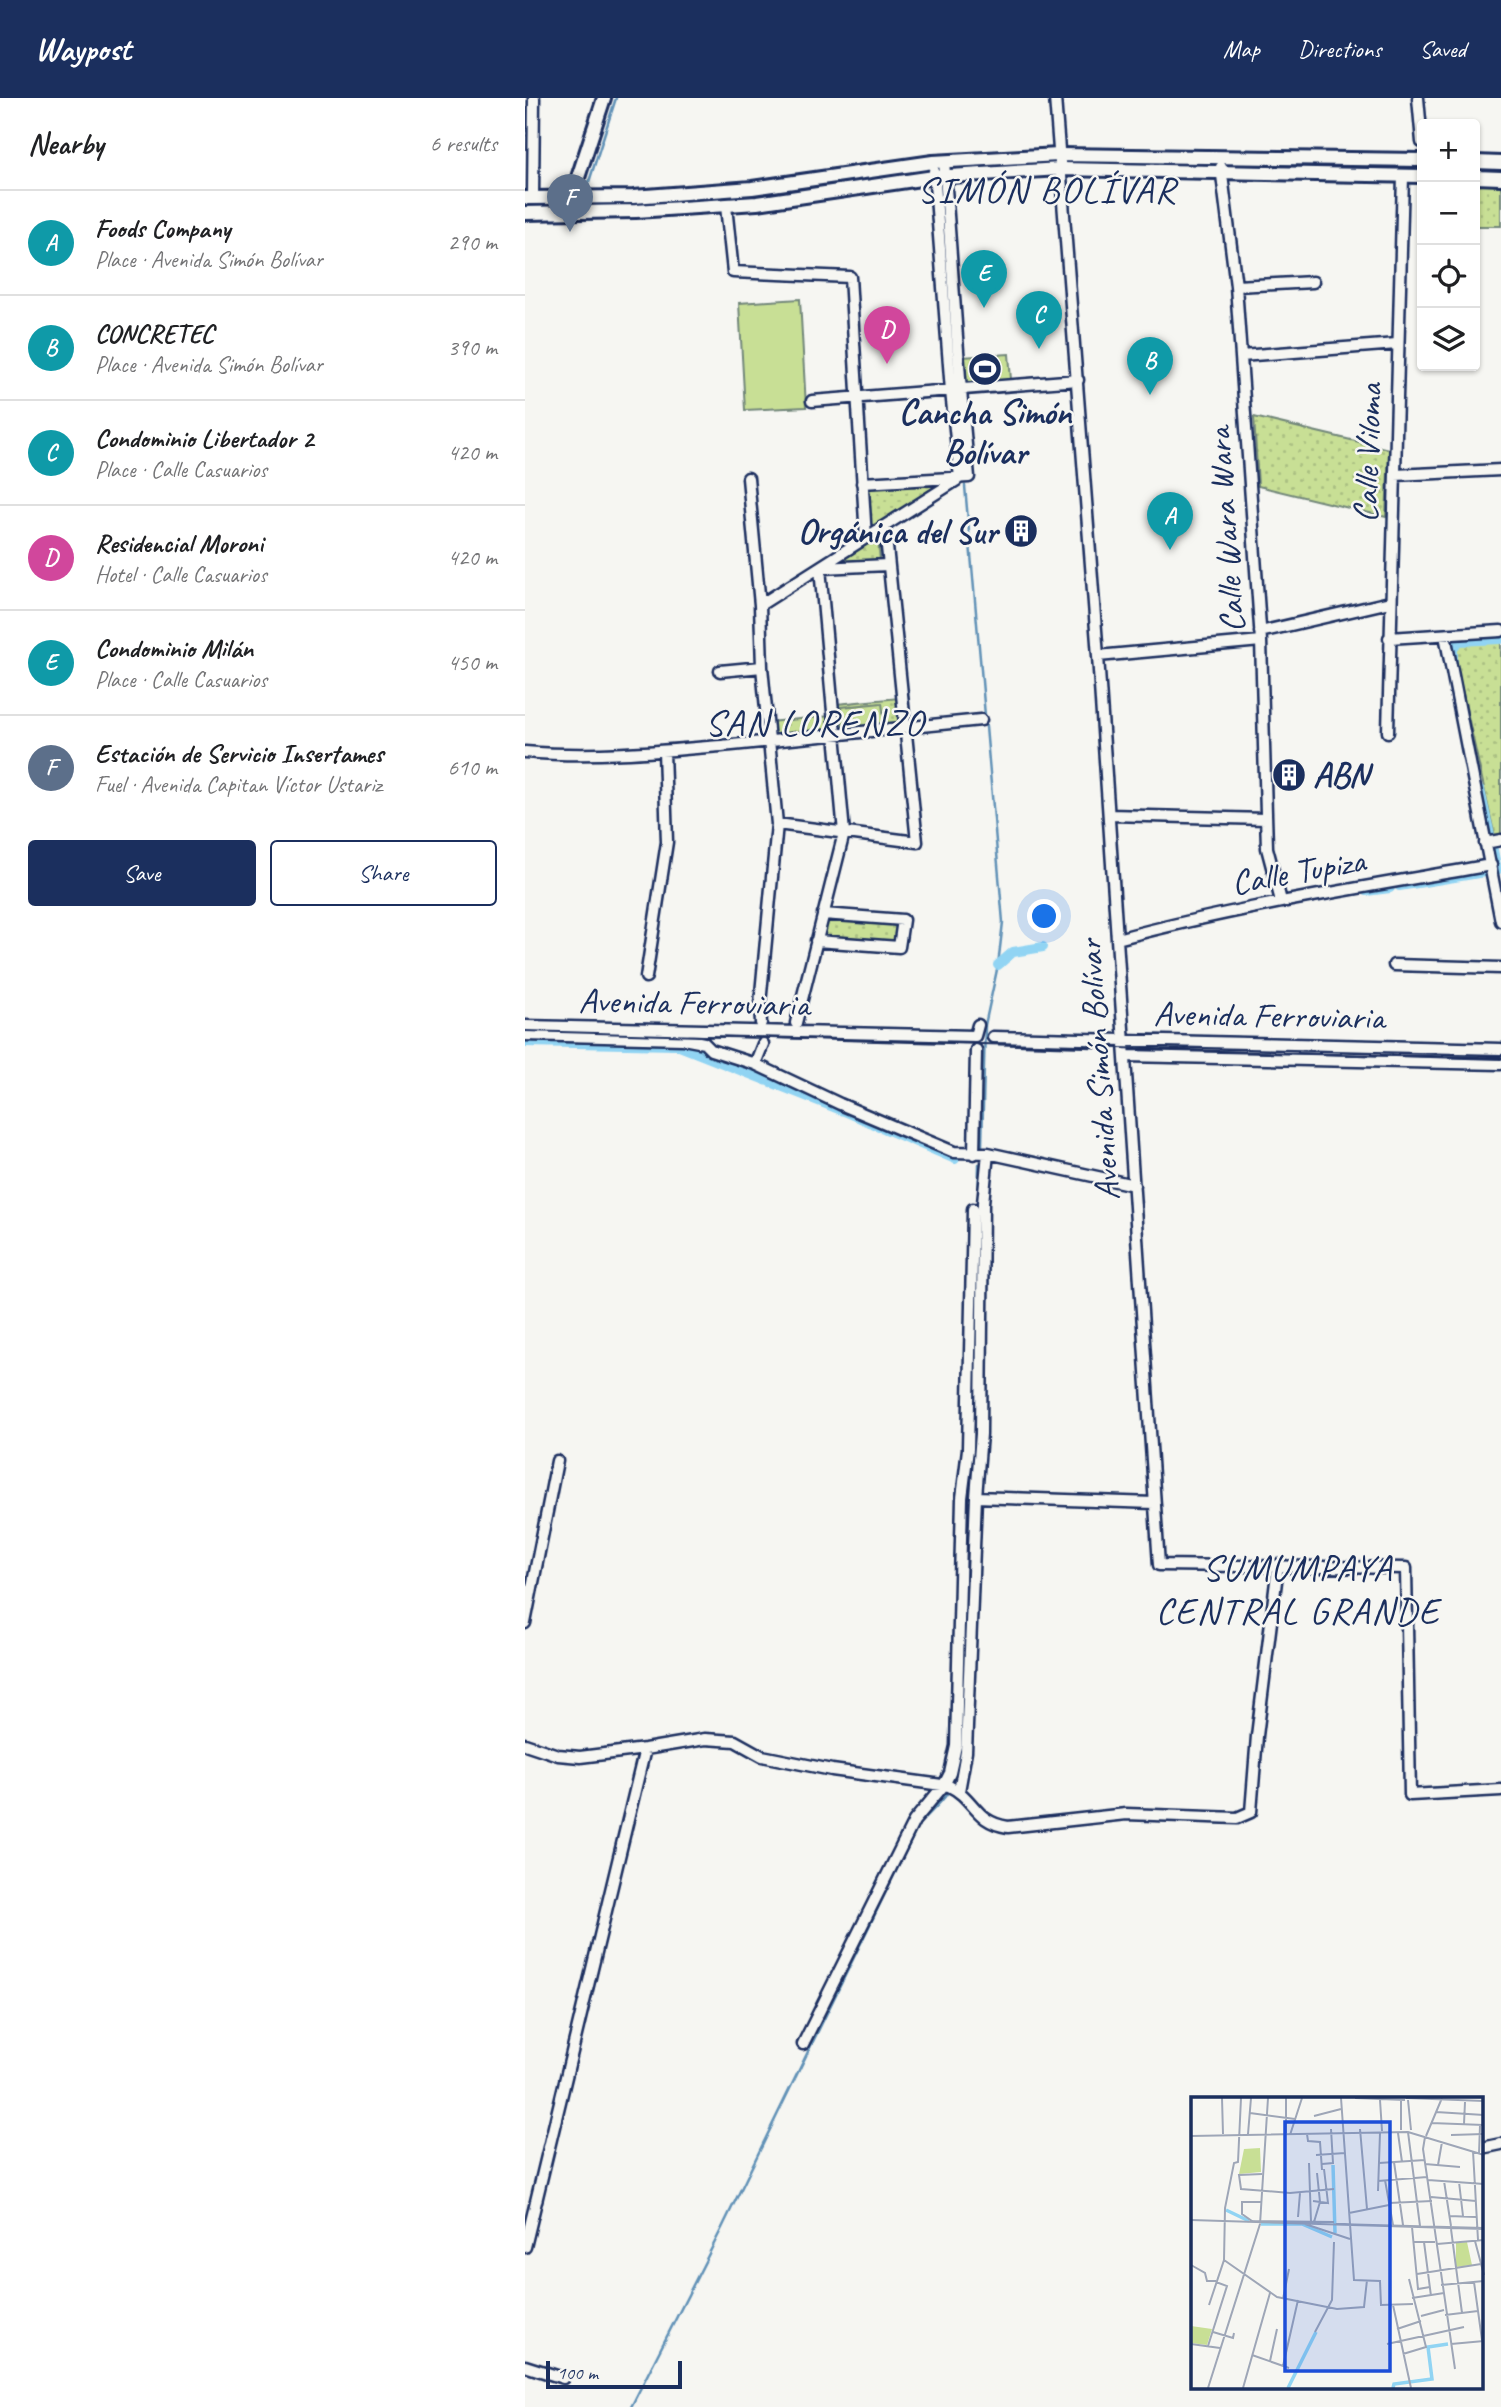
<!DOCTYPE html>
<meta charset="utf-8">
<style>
:root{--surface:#fff;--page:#f6f6f6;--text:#202124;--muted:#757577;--line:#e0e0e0;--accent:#1b2f5e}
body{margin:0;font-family:Caveat,sans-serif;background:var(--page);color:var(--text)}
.controls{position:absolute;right:21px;top:21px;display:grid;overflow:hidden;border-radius:7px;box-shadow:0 2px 5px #0004}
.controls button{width:63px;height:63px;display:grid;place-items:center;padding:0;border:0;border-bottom:2px solid var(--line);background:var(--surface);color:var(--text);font:35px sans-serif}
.scale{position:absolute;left:21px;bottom:18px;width:136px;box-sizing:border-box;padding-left:7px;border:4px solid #1b2f5e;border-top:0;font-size:19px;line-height:24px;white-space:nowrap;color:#1b2f5e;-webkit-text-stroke:5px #f6f6f2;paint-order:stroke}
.you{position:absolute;left:520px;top:819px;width:24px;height:24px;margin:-18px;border:5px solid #fff;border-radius:50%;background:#1a73e8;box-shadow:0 0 0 10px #1a73e833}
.badge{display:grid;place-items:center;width:46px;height:46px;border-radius:50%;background:var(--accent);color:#fff;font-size:23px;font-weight:700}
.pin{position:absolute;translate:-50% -58px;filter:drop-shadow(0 2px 4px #0008)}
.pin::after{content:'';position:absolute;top:37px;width:24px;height:21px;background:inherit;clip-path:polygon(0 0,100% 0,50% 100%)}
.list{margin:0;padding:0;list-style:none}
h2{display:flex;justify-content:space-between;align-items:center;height:91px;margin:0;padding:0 28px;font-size:30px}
h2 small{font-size:23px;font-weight:400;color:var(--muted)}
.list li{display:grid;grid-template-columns:46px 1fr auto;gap:21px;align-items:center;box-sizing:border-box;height:105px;padding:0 28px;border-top:2px solid var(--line)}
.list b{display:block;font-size:26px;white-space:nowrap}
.list p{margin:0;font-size:23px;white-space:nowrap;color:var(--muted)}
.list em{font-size:23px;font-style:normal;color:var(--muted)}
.actions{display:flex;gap:14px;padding:21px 28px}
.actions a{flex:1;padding:16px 0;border:2px solid var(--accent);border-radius:7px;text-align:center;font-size:24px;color:var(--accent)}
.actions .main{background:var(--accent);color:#fff}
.icon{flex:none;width:38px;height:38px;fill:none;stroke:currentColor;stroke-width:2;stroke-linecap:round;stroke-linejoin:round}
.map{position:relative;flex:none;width:976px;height:2309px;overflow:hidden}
header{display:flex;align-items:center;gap:42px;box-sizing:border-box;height:98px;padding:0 35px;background:var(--accent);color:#fff}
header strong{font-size:33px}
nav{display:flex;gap:38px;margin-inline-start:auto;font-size:24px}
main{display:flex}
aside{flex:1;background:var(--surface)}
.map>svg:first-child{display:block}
.grass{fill:url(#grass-dots);stroke:#72877a;stroke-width:2}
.pitch{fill:#c8df95;stroke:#72877a;stroke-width:2}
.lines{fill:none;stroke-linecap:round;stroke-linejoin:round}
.stream{stroke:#6292b7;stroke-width:2.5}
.canal{stroke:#91d4f3;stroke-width:10}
.minor-casing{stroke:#1b2f5e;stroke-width:15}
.major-casing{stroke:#1b2f5e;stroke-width:18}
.minor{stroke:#f6f6f2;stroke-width:10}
.major{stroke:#f6f6f2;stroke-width:12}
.tram{stroke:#1b2f5e;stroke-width:2}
.labels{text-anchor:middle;stroke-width:5;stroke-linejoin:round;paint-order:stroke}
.poi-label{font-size:35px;font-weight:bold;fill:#1b2f5e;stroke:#f6f6f2}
.street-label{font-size:35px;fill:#1b2f5e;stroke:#f6f6f2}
.neighbourhood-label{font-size:37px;letter-spacing:2px;fill:#1b2f5e;stroke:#f6f6f2}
.inset-river{fill:none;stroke:#91d4f3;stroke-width:3.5}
.inset-road{fill:none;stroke:#9ea6b7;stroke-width:2}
.view{fill:#1d4ed8;fill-opacity:0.15;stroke:#1d4ed8;stroke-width:3.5}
.inset-edge{fill:none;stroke:#1b2f5e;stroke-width:3.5}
</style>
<header>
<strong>Waypost</strong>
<nav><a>Map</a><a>Directions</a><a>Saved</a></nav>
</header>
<main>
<aside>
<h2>Nearby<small>6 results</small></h2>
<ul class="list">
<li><span class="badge" style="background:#0f9aa8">A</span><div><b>Foods Company</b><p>Place · Avenida Simón Bolívar</p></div><em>290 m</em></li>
<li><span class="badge" style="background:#0f9aa8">B</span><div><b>CONCRETEC</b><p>Place · Avenida Simón Bolívar</p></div><em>390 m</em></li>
<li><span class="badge" style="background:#0f9aa8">C</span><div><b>Condominio Libertador 2</b><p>Place · Calle Casuarios</p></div><em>420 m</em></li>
<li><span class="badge" style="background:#d1479c">D</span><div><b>Residencial Moroni</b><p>Hotel · Calle Casuarios</p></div><em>420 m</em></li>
<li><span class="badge" style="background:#0f9aa8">E</span><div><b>Condominio Milán</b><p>Place · Calle Casuarios</p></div><em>450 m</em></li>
<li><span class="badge" style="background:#5c6f8a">F</span><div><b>Estación de Servicio Insertames</b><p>Fuel · Avenida Capitan Víctor Ustariz</p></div><em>610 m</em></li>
</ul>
<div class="actions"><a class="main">Save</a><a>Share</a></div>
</aside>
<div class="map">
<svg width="976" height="2309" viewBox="0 0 976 2309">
<defs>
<pattern id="grass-dots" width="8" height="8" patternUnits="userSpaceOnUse" patternTransform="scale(1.75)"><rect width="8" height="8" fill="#c8df95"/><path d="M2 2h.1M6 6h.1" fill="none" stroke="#abc083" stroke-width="1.8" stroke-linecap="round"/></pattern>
</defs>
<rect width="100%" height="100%" fill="#f6f6f2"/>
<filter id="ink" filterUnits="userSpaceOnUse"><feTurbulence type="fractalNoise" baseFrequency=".0143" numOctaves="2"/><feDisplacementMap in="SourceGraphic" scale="14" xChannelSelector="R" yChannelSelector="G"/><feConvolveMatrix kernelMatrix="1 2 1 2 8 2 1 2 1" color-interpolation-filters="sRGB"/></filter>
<g filter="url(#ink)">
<path class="grass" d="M 402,70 L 402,76 L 248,100 L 67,111 L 67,105 Z
M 950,87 L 976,87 L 976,128 L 950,128 Z
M 729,319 L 864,351 L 861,419 L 733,388 Z
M 412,385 L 414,386 L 351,429 L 345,426 L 342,394 L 347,389 Z
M 353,437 L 355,464 L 314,464 Z
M 976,541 L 976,738 L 970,739 L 928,551 L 934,543 Z
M 374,600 L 376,629 L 315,635 L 312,606 Z
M 305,618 L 306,634 L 246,640 L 244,624 Z
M 305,819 L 367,825 L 372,831 L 373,838 L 366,845 L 299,839 L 297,835 L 300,821 Z"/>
<path class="pitch" d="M 275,201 L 281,309 L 220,312 L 214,205 Z
M 484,256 L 486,282 L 439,286 L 437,259 Z
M 357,605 L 360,629 L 318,633 L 316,609 Z"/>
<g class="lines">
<path class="stream" d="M 62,90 L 91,0
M 416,97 L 430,287
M 440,388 L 478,824 L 473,867 L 460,927 L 457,1049
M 437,1644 L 442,1439 L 449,1349 L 454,1066
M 106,2309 L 197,2130 L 394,1726 C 419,1701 427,1697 435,1661"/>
<path class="canal" d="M 928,565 L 928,551 L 934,543 L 976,541
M 955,692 L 965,737
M 968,752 L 972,772
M 874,788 L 960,774
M 841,793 L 865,790
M 473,867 L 488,854 L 518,849
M 0,944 L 152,947 L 319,1013 L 430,1061"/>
<g class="minor-casing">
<path id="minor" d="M 530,0 L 573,558 L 634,1467 L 881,1470 L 885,1697 L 976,1692
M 893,0 L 897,44
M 696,69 L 711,188 L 736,543 L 742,750 L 756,803
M 409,73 L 426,293 L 435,380
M 8,100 L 9,0
M 201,108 L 208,174 L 325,179 L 341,440
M 711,188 L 788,184
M 716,258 L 872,246
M 287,303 L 553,282
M 870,377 L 976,372
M 223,380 L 235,507 L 237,569 L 252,726 L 235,906 L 236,925
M 337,385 L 444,379 L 436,293 L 419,63
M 296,470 L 363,467
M 235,507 L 432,382
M 735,534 L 865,504
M 920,537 L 976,823
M 864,540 L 976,533
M 573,558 L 736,543
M 195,573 L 237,569
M 863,634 L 878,78
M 0,654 C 69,660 138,653 207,647 C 290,639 373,631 456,622
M 584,717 L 741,721
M 252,726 L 392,744 L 360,429
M 960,745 L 976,742
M 592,841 C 715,808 841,789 966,767
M 291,843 L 374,849 L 378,822 L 298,816
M 869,867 L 976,870
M 121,879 L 142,744 L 139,653
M 271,925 L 319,735 L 295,470
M 0,928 L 450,938 L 453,927
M 0,937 L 158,941 L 179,945 L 186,952 L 230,966 L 315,1006 L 429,1054 L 463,1055 L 609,1087
M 468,939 L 976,951
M 600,958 L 976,966
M 230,966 L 238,946
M 449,1056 L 451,952
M 451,1399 L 629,1405
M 0,1525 L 32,1363
M 0,1646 L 33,1657 L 55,1659 L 120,1651 L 180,1641 L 210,1643 L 237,1658 L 307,1672 L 424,1688 C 450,1700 449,1724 483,1729 L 601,1716 L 712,1720 L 726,1714 L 732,1638 L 753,1467
M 434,1693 L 441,1654 L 451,1399 L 456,1336 L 458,1105 L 463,1055
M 278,1946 L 389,1723 L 419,1687 L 425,1675 L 431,1648 L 437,1400 L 443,1351 L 448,1111
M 957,2050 L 976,2046
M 0,2149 L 120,1651
M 0,2268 L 38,2280"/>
</g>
<g class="major-casing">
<path id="major" d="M 950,64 L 976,65
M 950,79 L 976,80
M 0,100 L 108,99 L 227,90 L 408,64 L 534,57 L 897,62
M 45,104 L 79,0
M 0,115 L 111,113 L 232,105 L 409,79 L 535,71 L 897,78"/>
</g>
<use href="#minor" class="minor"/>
<use href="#major" class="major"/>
<path class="tram" d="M 0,933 L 976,961"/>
</g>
</g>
<defs>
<g id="stadium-disc" transform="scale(1.75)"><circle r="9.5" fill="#1b2f5e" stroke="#f6f6f2"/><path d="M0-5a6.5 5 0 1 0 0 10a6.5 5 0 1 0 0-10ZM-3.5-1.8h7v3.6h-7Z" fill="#fff"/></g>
<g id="building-disc" transform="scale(1.75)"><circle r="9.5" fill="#1b2f5e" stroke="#f6f6f2"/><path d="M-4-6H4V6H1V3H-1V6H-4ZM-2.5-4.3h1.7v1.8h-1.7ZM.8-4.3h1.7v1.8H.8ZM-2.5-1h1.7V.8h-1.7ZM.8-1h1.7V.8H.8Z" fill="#fff"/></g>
</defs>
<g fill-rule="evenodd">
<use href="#stadium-disc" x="460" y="271"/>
<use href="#building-disc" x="496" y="433"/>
<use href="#building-disc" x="764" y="677"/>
</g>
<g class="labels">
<g class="poi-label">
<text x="460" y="326">Cancha Simón<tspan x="460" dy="40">Bolívar</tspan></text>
<text x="472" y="445" text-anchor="end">Orgánica del Sur</text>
<text x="788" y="689" text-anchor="start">ABN</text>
</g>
<g class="street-label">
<text transform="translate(842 355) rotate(-88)" y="12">Calle Viloma</text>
<text transform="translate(700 432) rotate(-94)" y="12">Calle Wara Wara</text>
<text transform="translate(773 773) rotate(-10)" y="12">Calle Tupiza</text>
<text transform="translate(169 904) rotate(1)" y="12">Avenida Ferroviaria</text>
<text transform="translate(744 917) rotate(1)" y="12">Avenida Ferroviaria</text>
<text transform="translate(573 972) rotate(-94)" y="12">Avenida Simón Bolívar</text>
</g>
<g class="neighbourhood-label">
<text x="522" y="104">SIMÓN BOLÍVAR</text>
<text x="290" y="637">SAN LORENZO</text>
<text x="773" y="1482">SUMUMPAYA<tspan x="773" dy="43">CENTRAL GRANDE</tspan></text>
</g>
</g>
<g transform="translate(666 1999)">
<rect width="292" height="292" fill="#f6f6f2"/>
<path d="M 0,229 L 21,232 L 16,248 L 0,246 Z" fill="#c8df95"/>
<path d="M 69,51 L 70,75 L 48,77 L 53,52 ZM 276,145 L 281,168 L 265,170 L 265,146 Z" fill="#c8df95"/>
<path class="inset-river" d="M 142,68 L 144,136M 35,113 L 58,124M 70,127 L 111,127 L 141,140M 97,291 L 125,235M 202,291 L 203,287 L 241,282 L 237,250 L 257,247"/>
<path class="inset-road" d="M 31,1 L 32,37M 95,1 L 95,36M 150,1 L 163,183 L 189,184 L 190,208 L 222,207M 164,1 L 214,3M 215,1 L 293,4M 189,3 L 191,34M 217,3 L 220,33M 245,15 L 293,18M 59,16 L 104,22M 123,19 L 150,12M 240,26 L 293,28M 273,27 L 274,5M 169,32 L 176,112M 210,33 L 210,3M 217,35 L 229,129M 207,36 L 211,65M 57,37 L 60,1M 116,37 L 117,44 L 129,45 L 131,73M 99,38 L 111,1M 260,38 L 293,37M 0,39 L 217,35 L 293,58M 235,39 L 251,1M 234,40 L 232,52 L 264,272M 282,54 L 287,143M 288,57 L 289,28M 125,58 L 154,56M 203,65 L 212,128M 118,66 L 120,125M 188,66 L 234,63M 131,67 L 142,66 L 140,32M 234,67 L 269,70M 247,68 L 251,45M 71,77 L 48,78 L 50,92 L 99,96 L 143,92M 194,83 L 202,128M 237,83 L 293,87M 187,84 L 236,80M 253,84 L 260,129M 268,85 L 272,119M 187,94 L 189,36M 240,100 L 285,104M 122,104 L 137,106 L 133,72M 70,105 L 51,105 L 51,117 L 61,124 L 143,125M 198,106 L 241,104M 158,116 L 198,108M 258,119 L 285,120M 107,120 L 109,96M 0,123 L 293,132M 123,125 L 129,105 L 126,76M 114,127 L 159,142M 145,127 L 293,131M 221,130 L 227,192 L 239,190M 260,132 L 271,216M 284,144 L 293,178M 222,145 L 244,145M 233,145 L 240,199M 246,147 L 293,143M 33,163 L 86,200 L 146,212 L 173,210 L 176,183M 0,168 L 14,176 L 16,184 L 25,184M 226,177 L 290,167M 283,185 L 291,243M 250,188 L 293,184M 221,201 L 253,196M 92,202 L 98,172M 18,208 L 33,163 L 34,111 L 43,66 L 47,65 L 50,1M 202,208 L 220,291M 254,218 L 287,214M 230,219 L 253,213M 206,232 L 230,224M 22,235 L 42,241 L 43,236M 124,235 L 141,203 L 143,145M 0,247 L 29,251M 196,247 L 273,230M 260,247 L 293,244M 17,249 L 36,189 L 25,185M 212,257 L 235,250 L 218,182M 61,258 L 98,271M 79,264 L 86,232M 92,269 L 107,203M 17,291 L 69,127 L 77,1M 52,291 L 79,196"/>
<path class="view" d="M 94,25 L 199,25 L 199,274 L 94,274 Z"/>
<rect width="292" height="292" class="inset-edge"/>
</g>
</svg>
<div class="controls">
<button>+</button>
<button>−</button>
<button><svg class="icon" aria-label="locate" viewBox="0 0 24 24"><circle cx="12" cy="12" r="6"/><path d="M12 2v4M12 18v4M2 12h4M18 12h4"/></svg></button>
<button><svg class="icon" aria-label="layers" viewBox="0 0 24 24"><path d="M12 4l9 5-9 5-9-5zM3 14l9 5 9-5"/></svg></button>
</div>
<div class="scale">100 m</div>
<div class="you"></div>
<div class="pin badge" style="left:645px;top:452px;background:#0f9aa8">A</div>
<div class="pin badge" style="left:625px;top:297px;background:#0f9aa8">B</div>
<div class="pin badge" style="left:514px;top:251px;background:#0f9aa8">C</div>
<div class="pin badge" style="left:362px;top:266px;background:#d1479c">D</div>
<div class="pin badge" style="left:459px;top:210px;background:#0f9aa8">E</div>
<div class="pin badge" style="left:45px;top:134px;background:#5c6f8a">F</div>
</div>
</main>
